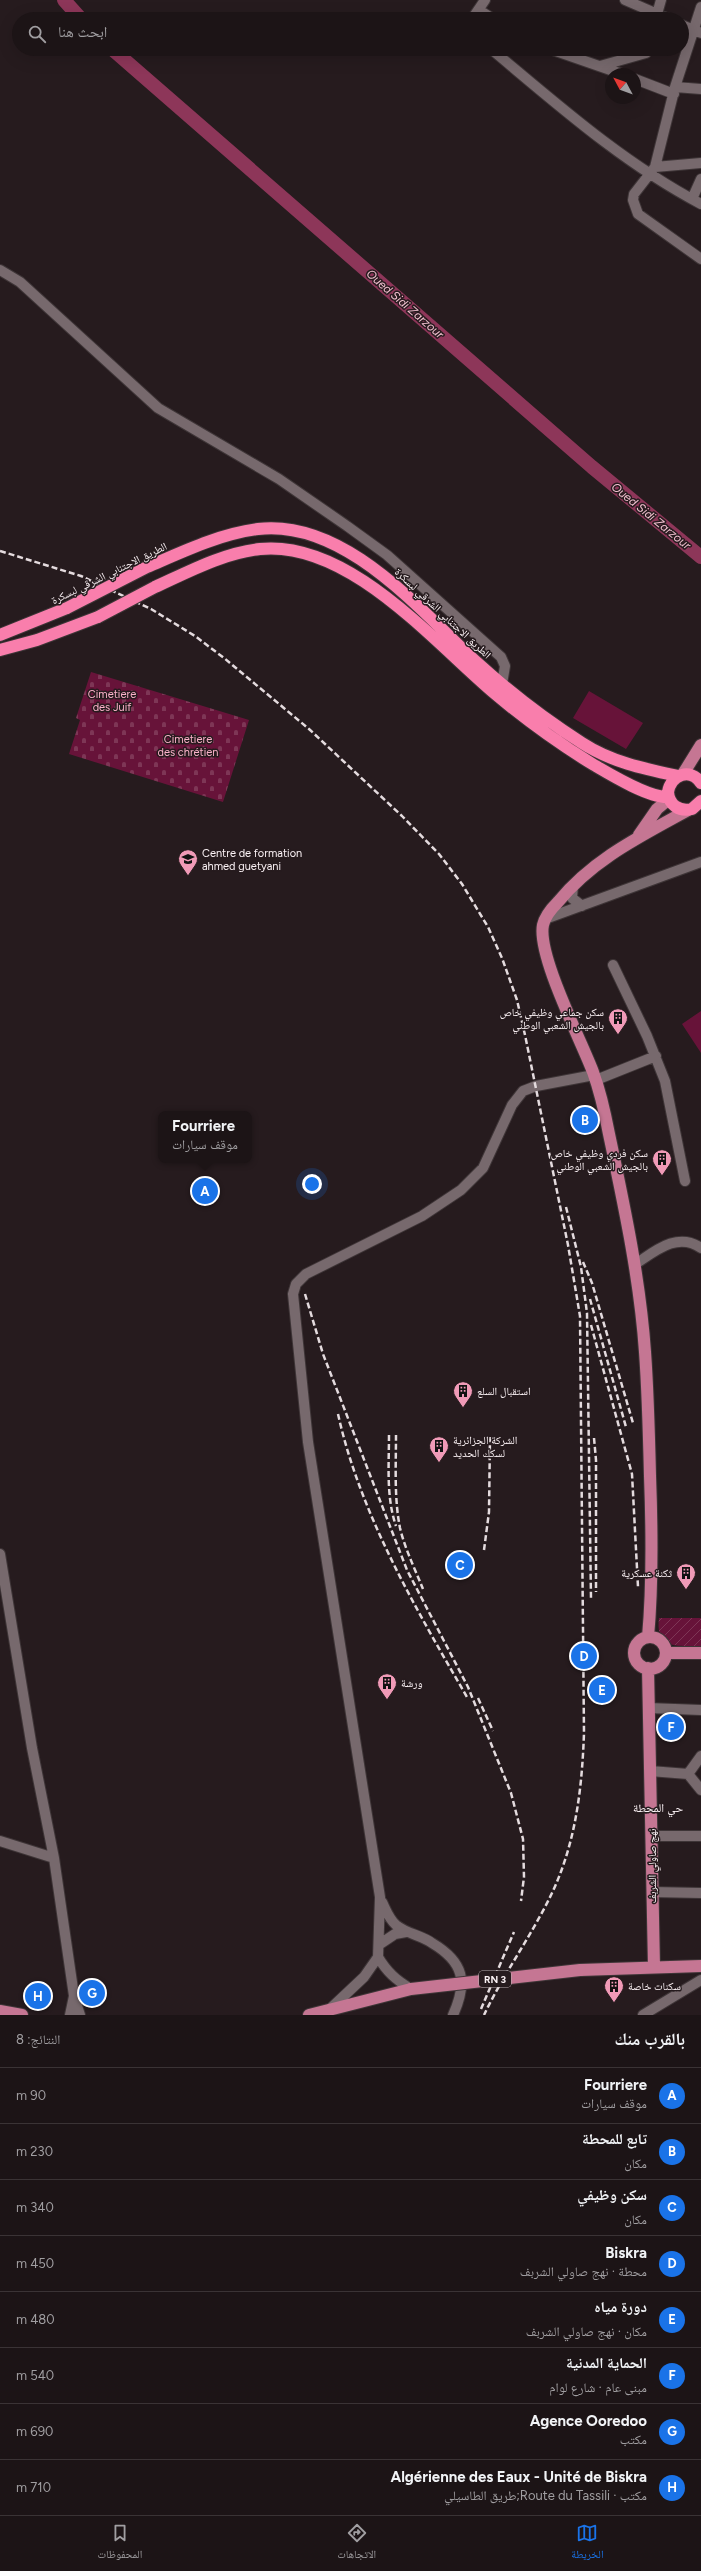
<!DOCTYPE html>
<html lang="ar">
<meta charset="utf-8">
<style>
:root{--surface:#1c1416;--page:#292123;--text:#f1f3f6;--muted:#a09ea1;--line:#3a3335;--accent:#1a73e8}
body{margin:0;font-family:Figtree,"Noto Naskh Arabic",sans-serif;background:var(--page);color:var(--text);direction:rtl}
.compass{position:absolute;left:605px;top:68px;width:36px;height:36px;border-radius:50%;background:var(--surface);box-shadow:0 4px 16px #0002;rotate:311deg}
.you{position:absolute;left:312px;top:1184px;width:14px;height:14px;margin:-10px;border:3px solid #fff;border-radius:50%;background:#1a73e8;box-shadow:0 0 0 6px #1a73e833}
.badge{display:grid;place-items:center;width:26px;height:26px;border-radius:50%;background:var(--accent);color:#fff;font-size:13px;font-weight:700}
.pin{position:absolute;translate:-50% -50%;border:2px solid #fff;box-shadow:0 1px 4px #0006}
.popup{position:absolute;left:158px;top:1111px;width:94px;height:52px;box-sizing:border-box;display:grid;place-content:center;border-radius:8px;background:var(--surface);filter:drop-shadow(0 1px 3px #0005);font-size:13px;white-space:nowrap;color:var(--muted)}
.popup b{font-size:15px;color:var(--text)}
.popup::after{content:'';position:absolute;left:50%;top:100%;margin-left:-8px;border:8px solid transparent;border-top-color:var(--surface)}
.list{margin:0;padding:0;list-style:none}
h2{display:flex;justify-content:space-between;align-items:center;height:52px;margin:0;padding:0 16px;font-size:17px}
h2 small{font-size:13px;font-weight:400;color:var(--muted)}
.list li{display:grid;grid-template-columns:26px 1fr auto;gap:12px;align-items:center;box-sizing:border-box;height:56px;padding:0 16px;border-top:1px solid var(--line)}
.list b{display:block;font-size:15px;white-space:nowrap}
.list p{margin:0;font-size:13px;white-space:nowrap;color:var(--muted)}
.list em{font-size:13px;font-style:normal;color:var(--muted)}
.icon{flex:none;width:22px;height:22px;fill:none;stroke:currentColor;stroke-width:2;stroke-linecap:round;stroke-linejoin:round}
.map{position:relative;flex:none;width:701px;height:2015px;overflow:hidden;direction:ltr}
.search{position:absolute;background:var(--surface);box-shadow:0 4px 16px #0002;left:12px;right:12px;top:12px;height:44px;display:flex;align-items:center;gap:10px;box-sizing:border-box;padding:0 14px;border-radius:22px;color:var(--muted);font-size:15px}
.sheet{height:500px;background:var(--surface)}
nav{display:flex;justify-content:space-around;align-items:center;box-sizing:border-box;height:56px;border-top:1px solid var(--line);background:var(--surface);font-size:11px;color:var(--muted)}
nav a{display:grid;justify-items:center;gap:2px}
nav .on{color:var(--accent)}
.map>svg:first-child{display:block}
.grass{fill:#671339}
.cemetery{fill:url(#cemetery-stones)}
.garden{fill:url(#garden-furrows)}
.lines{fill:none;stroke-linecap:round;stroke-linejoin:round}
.river{stroke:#8d3659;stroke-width:14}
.minor-casing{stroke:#3e3537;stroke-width:12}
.major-casing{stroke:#3e3537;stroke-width:14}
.highway-casing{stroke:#3e3537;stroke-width:14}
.minor{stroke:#77696d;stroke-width:10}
.major{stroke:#c57693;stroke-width:12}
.highway{stroke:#f97eac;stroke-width:12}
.rail{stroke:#e4dbde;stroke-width:2.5;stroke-dasharray:6 3;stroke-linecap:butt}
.major-bridge-casing{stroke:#3e3537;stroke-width:14;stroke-linecap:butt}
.highway-bridge-casing{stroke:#3e3537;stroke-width:14;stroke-linecap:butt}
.major-bridge{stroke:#c57693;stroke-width:12}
.highway-bridge{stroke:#f97eac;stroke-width:12}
.labels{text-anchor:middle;stroke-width:3;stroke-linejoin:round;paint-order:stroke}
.shield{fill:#261b1e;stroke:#bbb2b4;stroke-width:1}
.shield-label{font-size:10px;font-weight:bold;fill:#fbf2f5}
.street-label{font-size:11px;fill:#fbf2f5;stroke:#261b1e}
.park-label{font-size:11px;fill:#fcb2ca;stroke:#261b1e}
.poi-label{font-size:11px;fill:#fbf2f5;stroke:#261b1e;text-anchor:start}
.water-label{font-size:12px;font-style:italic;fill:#f3c1d0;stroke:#261b1e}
.neighbourhood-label{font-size:12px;fill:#fbf2f5;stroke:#261b1e}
</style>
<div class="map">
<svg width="701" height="2015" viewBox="0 0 701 2015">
<defs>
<pattern id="cemetery-stones" width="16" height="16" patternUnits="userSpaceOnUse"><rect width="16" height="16" fill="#671339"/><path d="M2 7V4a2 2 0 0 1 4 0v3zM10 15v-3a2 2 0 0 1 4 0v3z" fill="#7e3656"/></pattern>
<pattern id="garden-furrows" width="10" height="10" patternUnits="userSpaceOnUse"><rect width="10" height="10" fill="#671339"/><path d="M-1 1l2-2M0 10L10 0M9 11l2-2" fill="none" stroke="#7e3656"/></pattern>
</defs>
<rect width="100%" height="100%" fill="#261b1e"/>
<path class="grass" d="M 589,691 L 643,723 L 626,749 L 573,718 Z
M 701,1011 L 701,1053 L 682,1024 Z"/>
<path class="cemetery" d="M 91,672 L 249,720 L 223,802 L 69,754 L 80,720 L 76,718 Z"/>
<path class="garden" d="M 659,1618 L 701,1618 L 701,1646 C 678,1646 655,1650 659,1618 Z"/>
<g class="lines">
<path class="river" d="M 64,0 L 81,19
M 112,49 L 592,467 L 701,557"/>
<g class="minor-casing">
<path id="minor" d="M 625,0 L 669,19
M 701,7 L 675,87 L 655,167 L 634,194 L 633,200 L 638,214 L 701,259
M 479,10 L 493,19
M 657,14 L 661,0
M 472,19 L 485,0
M 682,25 L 701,33
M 491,49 C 558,105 623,163 701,204
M 550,49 L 622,74
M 600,66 L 646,53
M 635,79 L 674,94
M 675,87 L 701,89
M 655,167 L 701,163
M 692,199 L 701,179
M 0,270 L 20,282 L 158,408 L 279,479 L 347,526 L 387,555 L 501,657 L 505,666 L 502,684
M 573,885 L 572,898 L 582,906
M 545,919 L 701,862
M 613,965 L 647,1036 L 665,1081 L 685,1181
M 596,1080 L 656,1056
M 634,1265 C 654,1252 677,1231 701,1248
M 0,1554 L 32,1748 L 54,1858 L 74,1996 L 80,2015
M 648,1708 L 701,1710
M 701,1756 L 688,1774 L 701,1790
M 650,1771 L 688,1774
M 652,1836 L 701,1836
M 0,1841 L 54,1858
M 652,1892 L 701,1893
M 382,1902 C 386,1910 389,1919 396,1925 C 407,1934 421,1935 432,1943 C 464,1962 468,1982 453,2015
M 380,1944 L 395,1934 L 406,1932
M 378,1957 C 387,1972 396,1980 411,1989
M 330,2009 L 364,1977 L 378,1957 L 380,1897 L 308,1442 L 293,1294 L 296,1284 L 306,1274 L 422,1216 L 461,1190 L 483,1168 L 512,1105 L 523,1091 L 536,1086 L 594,1075
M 70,2015 L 74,1996
M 643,2015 L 701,1980"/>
</g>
<g class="major-casing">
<path id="major" d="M 683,774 L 701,745
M 639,835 L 657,809 L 669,799
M 648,1637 C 653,1583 652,1529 650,1476 C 649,1434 648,1393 645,1352 C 640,1279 624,1205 609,1134 C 605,1113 600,1091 593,1072 C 581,1040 537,955 543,925 C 545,916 552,908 558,902 C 593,859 641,836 688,810
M634 1653a16 16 0 1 1 32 0a16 16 0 1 1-32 0Z
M 666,1653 L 701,1653
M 648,1668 L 654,1967
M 580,1970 L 701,1966
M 0,2011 L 22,2015
M 309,2015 L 411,1989"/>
</g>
<g class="highway-casing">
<path id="highway" d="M 147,567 C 182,552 219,534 258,529 C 344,519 418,608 474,660 C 507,690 544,719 582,743 C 611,762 645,769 678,776
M 155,587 C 188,572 223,553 260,549 C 348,540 432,640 493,692 C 525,719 558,743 594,765 C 611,775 649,798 668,797
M 0,635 L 67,608
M 0,650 L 37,640 L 98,617
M 701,783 C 690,767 671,775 668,792 C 669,805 679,812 692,809 L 701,801"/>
</g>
<use href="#minor" class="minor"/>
<use href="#major" class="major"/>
<use href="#highway" class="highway"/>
<path class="rail" d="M 0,551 L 81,576 L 151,609 L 195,636 L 224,658 L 309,729 L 402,816 L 439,854 L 462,884 L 488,927 L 502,958 L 517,1000 L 525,1035 L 568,1245 L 580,1316 L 584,1733 C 582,1788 576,1842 552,1893 C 532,1935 504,1973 484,2015
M 566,1207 L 581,1267 L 587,1313 L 591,1599
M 583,1262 L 592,1283 L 633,1423
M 305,1294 L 323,1354 L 407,1570 L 468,1687 L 511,1793 L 523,1839 L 524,1877 L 521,1901
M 590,1299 L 626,1427
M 591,1325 L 632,1474 L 638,1587
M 338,1414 C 360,1514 416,1609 467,1697
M 389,1435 C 389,1465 386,1497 396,1526
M 396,1435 C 396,1465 394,1498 400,1528 C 405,1549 415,1569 423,1589
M 594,1438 L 596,1460 L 596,1592
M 484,1550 L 489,1512 L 490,1437
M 478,1698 L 493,1731
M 481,2009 L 514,1932"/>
<g class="major-bridge-casing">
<path id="major-bridge" d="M 411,1989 L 580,1970"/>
</g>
<g class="highway-bridge-casing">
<path id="highway-bridge" d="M 67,608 L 147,567
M 98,617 L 155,587"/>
</g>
<use href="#major-bridge" class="major-bridge"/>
<use href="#highway-bridge" class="highway-bridge"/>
</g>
<defs>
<g id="university-pin" transform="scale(1)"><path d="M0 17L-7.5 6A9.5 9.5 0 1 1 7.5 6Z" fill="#f09ab7" stroke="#261b1e"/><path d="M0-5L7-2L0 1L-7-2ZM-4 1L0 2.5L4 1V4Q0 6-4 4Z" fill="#111"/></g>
<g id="building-pin" transform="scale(1)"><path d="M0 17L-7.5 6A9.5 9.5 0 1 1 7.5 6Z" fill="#f09ab7" stroke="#261b1e"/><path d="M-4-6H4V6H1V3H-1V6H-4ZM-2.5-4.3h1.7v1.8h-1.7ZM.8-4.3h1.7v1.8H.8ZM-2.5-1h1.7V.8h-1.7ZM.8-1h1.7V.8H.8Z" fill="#111"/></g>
</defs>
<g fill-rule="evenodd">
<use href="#university-pin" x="188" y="859"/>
<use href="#building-pin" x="618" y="1018"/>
<use href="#building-pin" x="662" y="1159"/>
<use href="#building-pin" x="463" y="1391"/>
<use href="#building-pin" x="439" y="1446"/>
<use href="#building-pin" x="686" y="1573"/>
<use href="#building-pin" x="387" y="1683"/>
<use href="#building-pin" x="614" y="1986"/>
</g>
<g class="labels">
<rect class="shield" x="479" y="1971" width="32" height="16" rx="3"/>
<g class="shield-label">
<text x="495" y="1983">RN 3</text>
</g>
<g class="street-label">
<text transform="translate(109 573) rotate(-26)" y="4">الطريق الاجتنابي الشرقي لبسكرة</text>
<text transform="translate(443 613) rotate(43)" y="4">الطريق الاجتنابي الشرقي لبسكرة</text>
<text transform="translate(652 1866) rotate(-90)" y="4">نهج صاولي الشربف</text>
</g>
<g class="park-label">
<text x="112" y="698">Cimetiere<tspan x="112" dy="13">des Juif</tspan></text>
<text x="188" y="743">Cimetiere<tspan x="188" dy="13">des chrétien</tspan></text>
</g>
<g class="poi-label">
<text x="202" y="857">Centre de formation<tspan x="202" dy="13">ahmed guetyani</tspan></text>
<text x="604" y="1016" text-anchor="end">سكن جماعي وظيفي خاص<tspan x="604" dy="13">بالجيش الشعبي الوطني</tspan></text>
<text x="648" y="1157" text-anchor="end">سكن فردي وظيفي خاص<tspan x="648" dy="13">بالجيش الشعبي الوطني</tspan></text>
<text x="477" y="1395">استقبال السلع</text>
<text x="453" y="1444">الشركة الجزائرية<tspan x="453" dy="13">لسكك الحديد</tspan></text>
<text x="672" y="1577" text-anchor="end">ثكنة عسكرية</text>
<text x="401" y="1687">ورشة</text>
<text x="628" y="1990">سكنات خاصة</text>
</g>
<g class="water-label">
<text transform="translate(405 304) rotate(41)" y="4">Oued Sidi Zarzour</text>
<text transform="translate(651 516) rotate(39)" y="4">Oued Sidi Zarzour</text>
</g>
<g class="neighbourhood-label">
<text x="658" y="1812">حي المحطة</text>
</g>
</g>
</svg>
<svg class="compass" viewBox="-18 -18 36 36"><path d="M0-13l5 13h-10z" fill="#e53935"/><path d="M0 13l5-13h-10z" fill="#a09ea1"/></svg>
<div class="you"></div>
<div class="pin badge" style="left:205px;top:1191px">A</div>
<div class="popup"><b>Fourriere</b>موقف سيارات</div>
<div class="pin badge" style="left:585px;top:1120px">B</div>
<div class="pin badge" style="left:460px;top:1565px">C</div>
<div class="pin badge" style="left:584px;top:1656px">D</div>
<div class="pin badge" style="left:602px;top:1690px">E</div>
<div class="pin badge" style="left:671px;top:1727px">F</div>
<div class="pin badge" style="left:92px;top:1993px">G</div>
<div class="pin badge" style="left:38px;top:1996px">H</div>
<div class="search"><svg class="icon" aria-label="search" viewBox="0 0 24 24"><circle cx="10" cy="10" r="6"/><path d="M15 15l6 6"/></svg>ابحث هنا</div>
</div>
<section class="sheet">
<h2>بالقرب منك<small>النتائج: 8</small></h2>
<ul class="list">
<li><span class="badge">A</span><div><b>Fourriere</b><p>موقف سيارات</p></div><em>90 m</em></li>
<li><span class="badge">B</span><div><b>تابع للمحطة</b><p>مكان</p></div><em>230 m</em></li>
<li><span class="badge">C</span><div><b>سكن وظيفي</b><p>مكان</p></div><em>340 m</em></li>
<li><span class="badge">D</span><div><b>Biskra</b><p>محطة · نهج صاولي الشربف</p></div><em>450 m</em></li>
<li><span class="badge">E</span><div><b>دورة مياه</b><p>مكان · نهج صاولي الشربف</p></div><em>480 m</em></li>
<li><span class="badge">F</span><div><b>الحماية المدنية</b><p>مبنى عام · شارع لوام</p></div><em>540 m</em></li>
<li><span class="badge">G</span><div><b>Agence Ooredoo</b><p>مكتب</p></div><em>690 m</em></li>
<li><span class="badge">H</span><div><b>Algérienne des Eaux - Unité de Biskra</b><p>مكتب · Route du Tassili;طريق الطاسيلي</p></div><em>710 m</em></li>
</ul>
</section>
<nav>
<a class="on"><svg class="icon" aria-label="map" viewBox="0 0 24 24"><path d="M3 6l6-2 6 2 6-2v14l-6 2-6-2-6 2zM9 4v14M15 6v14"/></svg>الخريطة</a>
<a><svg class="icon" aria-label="directions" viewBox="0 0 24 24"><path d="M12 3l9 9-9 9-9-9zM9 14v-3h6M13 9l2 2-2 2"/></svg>الاتجاهات</a>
<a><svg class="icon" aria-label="saved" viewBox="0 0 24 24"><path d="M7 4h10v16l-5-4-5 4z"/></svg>المحفوظات</a>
</nav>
